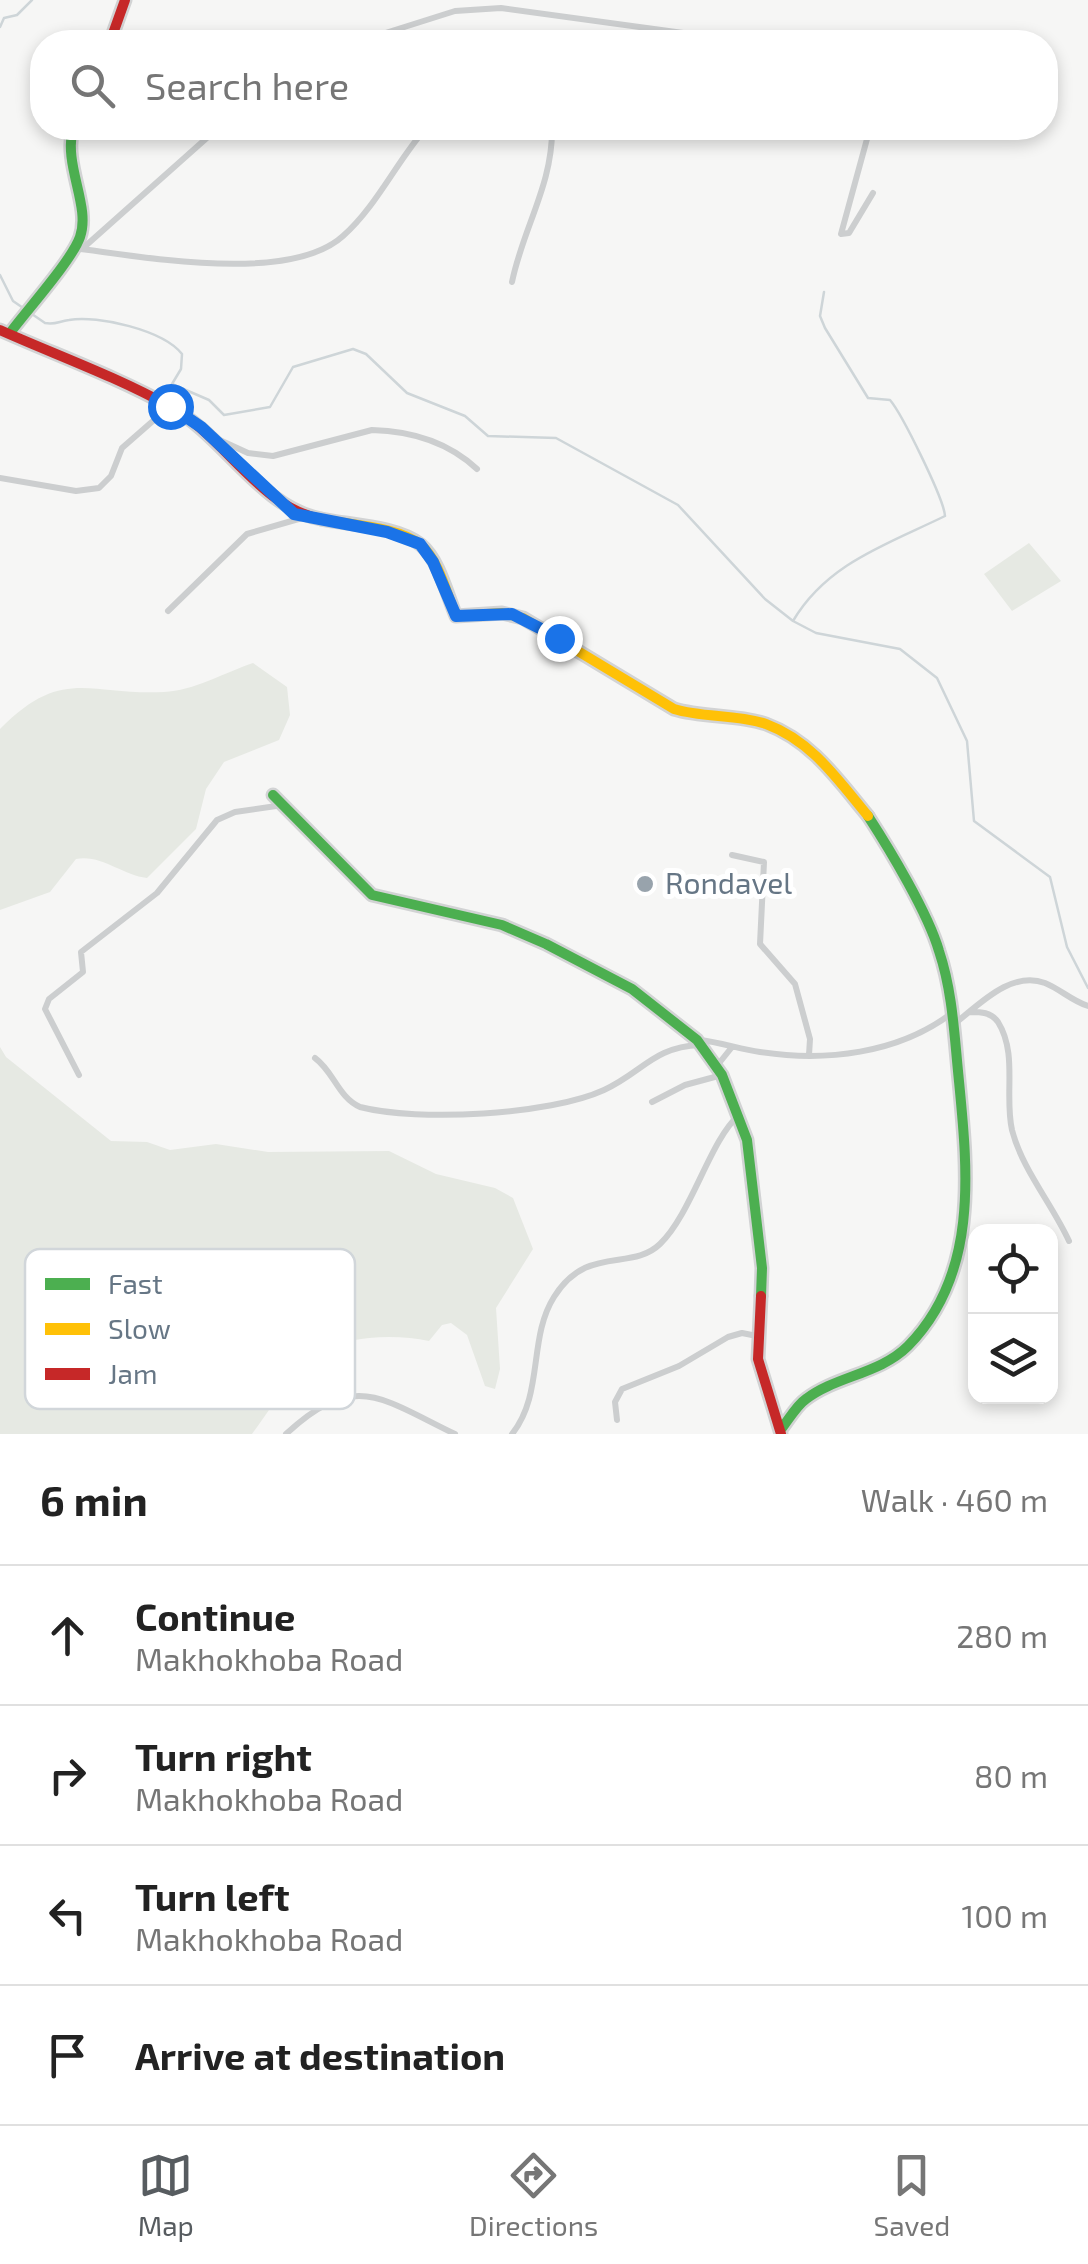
<!DOCTYPE html>
<meta charset="utf-8">
<style>
:root{--surface:#fff;--page:#f6f6f6;--text:#222;--muted:#767676;--line:#e0e0e0;--accent:#575c60}
body{margin:0;font-family:"Exo 2",sans-serif;background:var(--page);color:var(--text)}
.controls{position:absolute;right:30px;bottom:30px;display:grid;overflow:hidden;border-radius:20px;box-shadow:0 5px 15px #0003}
.controls button{width:90px;height:90px;display:grid;place-items:center;padding:0;border:0;border-bottom:2px solid var(--line);background:var(--surface);color:var(--text);font:50px sans-serif}
.stop{position:absolute;width:30px;height:30px;margin:-22px;border:8px solid #1a73e8;border-radius:50%;background:#fff}
.stop.end{background:#1a73e8;border-color:#fff;box-shadow:0 2px 10px #0008}
.list{margin:0;padding:0;list-style:none}
h2{display:flex;justify-content:space-between;align-items:center;height:130px;margin:0;padding:0 40px;font-size:42px}
h2 small{font-size:32px;font-weight:400;color:var(--muted)}
.list li{display:grid;grid-template-columns:65px 1fr auto;gap:30px;align-items:center;box-sizing:border-box;height:140px;padding:0 40px;border-top:2px solid var(--line)}
.list b{display:block;font-size:38px;white-space:nowrap}
.list p{margin:0;font-size:32px;white-space:nowrap;color:var(--muted)}
.list em{font-size:32px;font-style:normal;color:var(--muted)}
.icon{flex:none;width:55px;height:55px;fill:none;stroke:currentColor;stroke-width:2;stroke-linecap:round;stroke-linejoin:round}
.map{position:relative;flex:none;width:1088px;height:1434px;overflow:hidden}
.search{position:absolute;background:var(--surface);box-shadow:0 5px 15px #0003;left:30px;right:30px;top:30px;height:110px;display:flex;align-items:center;gap:25px;box-sizing:border-box;padding:0 35px;border-radius:40px;color:var(--muted);font-size:38px}
.sheet{height:690px;background:var(--surface)}
nav{display:flex;justify-content:space-around;align-items:center;box-sizing:border-box;height:140px;border-top:2px solid var(--line);background:var(--surface);font-size:28px;color:var(--muted)}
nav a{display:grid;justify-items:center;gap:5px}
nav .on{color:var(--accent)}
.map>svg:first-child{display:block}
.green{fill:#e6e9e3}
.lines{fill:none;stroke-linecap:round;stroke-linejoin:round}
.stream{stroke:#ced5d8;stroke-width:2.5}
.fast-casing{stroke:#d2d3d4;stroke-width:15}
.slow-casing{stroke:#d2d3d4;stroke-width:15}
.jam-casing{stroke:#d2d3d4;stroke-width:15}
.street{stroke:#cccecf;stroke-width:6}
.fast{stroke:#4caf50;stroke-width:10}
.slow{stroke:#ffc107;stroke-width:10}
.jam{stroke:#c62828;stroke-width:10}
.route{stroke:#1a73e8;stroke-width:12}
.poi-dot{fill:#98a3ac;stroke:#fff;stroke-width:4}
.labels{text-anchor:middle;stroke-width:10;stroke-linejoin:round;paint-order:stroke}
.poi-label{font-size:30px;fill:#667685;stroke:#fff;text-anchor:start}
.key{fill:#fff;stroke:#d1d6da;stroke-width:2.5}
.key-label{font-size:28px;fill:#667685}
</style>
<div class="map">
<svg width="1088" height="1434" viewBox="0 0 1088 1434">
<rect width="100%" height="100%" fill="#f6f6f5"/>
<path class="green" d="M 1029,543 L 1061,581 L 1012,611 L 984,574 Z
M 253,663 L 287,687 L 290,715 L 279,740 L 224,762 L 206,789 L 196,829 L 147,878 C 122,875 101,854 76,859 L 50,892 L 0,910 L 0,729 C 63,665 90,696 164,692 C 193,691 226,672 253,663 Z
M 0,1047 L 6,1057 L 111,1141 L 147,1142 L 170,1150 L 216,1144 L 268,1152 L 389,1151 L 436,1174 L 495,1188 L 513,1198 L 533,1249 L 496,1308 L 500,1369 L 495,1389 L 485,1386 L 467,1335 L 451,1323 L 442,1325 L 429,1341 C 395,1334 346,1335 315,1355 C 295,1368 268,1413 252,1434 L 0,1434 Z"/>
<g class="lines">
<path class="stream" d="M 0,27 L 4,18 L 17,15 L 32,0
M 0,275 L 13,301 L 45,323 C 56,325 59,321 69,320 C 98,315 163,330 182,354 L 181,369 L 172,384 L 209,400 L 224,415 L 270,407 L 293,367 L 353,349 L 366,354 L 407,393 L 465,416 L 488,436 L 556,438 L 678,505 L 765,599 L 793,621 L 816,633 L 900,649 L 937,678 L 967,741 L 974,821 L 1050,877 L 1067,947 L 1088,988
M 793,621 C 827,563 888,544 945,516 C 944,499 902,414 890,400 L 868,398 L 825,328 L 820,316 L 824,292"/>
<g class="fast-casing">
<path id="fast" d="M 10,333 C 27,310 72,260 80,237 C 91,206 63,165 73,128
M 273,795 L 372,895 L 502,925 L 546,944 L 632,989 L 697,1040 L 722,1075 L 747,1140 L 762,1268 L 761,1296
M 782,1428 C 789,1419 797,1405 806,1399 C 836,1376 880,1374 908,1346 C 981,1272 967,1165 958,1071 C 954,1030 952,990 939,951 C 928,913 890,850 868,816"/>
</g>
<g class="slow-casing">
<path id="slow" d="M 321,519 C 349,525 398,526 421,545 C 439,560 447,595 456,616 L 502,613 L 523,618 L 674,709 C 703,718 737,714 766,724 C 812,741 838,780 868,816"/>
</g>
<g class="jam-casing">
<path id="jam" d="M 110,42 L 125,0
M 0,330 C 56,355 115,376 169,406 C 224,435 259,507 321,519
M 761,1296 L 758,1359 L 781,1434"/>
</g>
<path class="street" d="M 381,37 L 497,42
M 357,42 L 455,11 L 501,8 L 749,42
M 870,128 L 841,234 L 849,233 L 873,193
M 73,248 C 140,256 289,285 343,236 C 376,207 397,161 426,128
M 82,249 L 218,128
M 512,282 C 523,228 553,184 552,128
M 211,436 L 248,453 L 273,456 L 372,430 C 411,431 448,442 477,469
M 0,478 L 76,491 L 99,488 L 111,476 L 122,448 L 170,406
M 168,611 L 247,534 L 302,518
M 732,855 L 764,862 L 760,944 L 795,984 L 810,1039 L 809,1055
M 970,1012 C 981,1012 991,1012 998,1022 C 1018,1054 1004,1095 1012,1130 C 1022,1169 1052,1204 1069,1241
M 953,1025 C 978,1006 1010,970 1045,983 C 1060,989 1072,1001 1088,1006
M 699,1040 C 720,1042 739,1049 760,1052 C 825,1062 898,1054 952,1013
M 315,1058 C 334,1072 338,1097 360,1107 C 418,1122 550,1115 604,1090 C 643,1072 653,1047 700,1045
M 716,1067 L 732,1047
M 79,1075 L 45,1009 L 49,999 L 83,972 L 81,952 L 157,893 L 217,820 L 235,812 L 283,805
M 652,1102 L 685,1085 L 722,1075
M 617,1420 L 615,1402 L 622,1389 L 679,1366 L 728,1337 L 742,1333 L 757,1336
M 286,1434 C 355,1370 382,1399 455,1434
M 512,1434 C 544,1394 528,1338 554,1297 C 587,1244 631,1272 660,1244 C 692,1213 710,1140 739,1115"/>
<use href="#fast" class="fast"/>
<use href="#slow" class="slow"/>
<use href="#jam" class="jam"/>
</g>
<g class="lines">
<path class="route" d="M 170,406 L 201,427 L 294,514 L 387,532 L 420,544 L 433,562 L 456,616 L 512,614 L 559,638"/>
</g>
<circle class="poi-dot" cx="645" cy="884" r="10"/>
<g class="labels">
<g class="poi-label">
<text x="665" y="894">Rondavel</text>
</g>
</g>
<rect x="25" y="1249" width="330" height="160" rx="15" class="key"/>
<rect x="45" y="1278" width="45" height="12" fill="#4caf50"/>
<rect x="45" y="1323" width="45" height="12" fill="#ffc107"/>
<rect x="45" y="1368" width="45" height="12" fill="#c62828"/>
<g class="key-label">
<text x="108" y="1294">Fast</text>
<text x="108" y="1339">Slow</text>
<text x="108" y="1384">Jam</text>
</g>
</svg>
<div class="controls">
<button><svg class="icon" aria-label="locate" viewBox="0 0 24 24"><circle cx="12" cy="12" r="6"/><path d="M12 2v4M12 18v4M2 12h4M18 12h4"/></svg></button>
<button><svg class="icon" aria-label="layers" viewBox="0 0 24 24"><path d="M12 4l9 5-9 5-9-5zM3 14l9 5 9-5"/></svg></button>
</div>
<div class="stop" style="left:170px;top:406px"></div>
<div class="stop end" style="left:559px;top:638px"></div>
<div class="search"><svg class="icon" aria-label="search" viewBox="0 0 24 24"><circle cx="10" cy="10" r="6"/><path d="M15 15l6 6"/></svg>Search here</div>
</div>
<section class="sheet">
<h2>6 min<small>Walk · 460 m</small></h2>
<ul class="list">
<li><svg class="icon" aria-label="ahead" viewBox="0 0 24 24"><path d="M12 20V5M6 11l6-6 6 6"/></svg><div><b>Continue</b><p>Makhokhoba Road</p></div><em>280 m</em></li>
<li><svg class="icon" aria-label="right" viewBox="0 0 24 24"><path d="M7 20v-9h11M14 6l5 5-5 5"/></svg><div><b>Turn right</b><p>Makhokhoba Road</p></div><em>80 m</em></li>
<li><svg class="icon" aria-label="left" viewBox="0 0 24 24"><path d="M17 20v-9H6M10 6l-5 5 5 5"/></svg><div><b>Turn left</b><p>Makhokhoba Road</p></div><em>100 m</em></li>
<li><svg class="icon" aria-label="arrive" viewBox="0 0 24 24"><path d="M6 21V4h12l-3 4 3 4H6"/></svg><div><b>Arrive at destination</b></div></li>
</ul>
</section>
<nav>
<a class="on"><svg class="icon" aria-label="map" viewBox="0 0 24 24"><path d="M3 6l6-2 6 2 6-2v14l-6 2-6-2-6 2zM9 4v14M15 6v14"/></svg>Map</a>
<a><svg class="icon" aria-label="directions" viewBox="0 0 24 24"><path d="M12 3l9 9-9 9-9-9zM9 14v-3h6M13 9l2 2-2 2"/></svg>Directions</a>
<a><svg class="icon" aria-label="saved" viewBox="0 0 24 24"><path d="M7 4h10v16l-5-4-5 4z"/></svg>Saved</a>
</nav>
